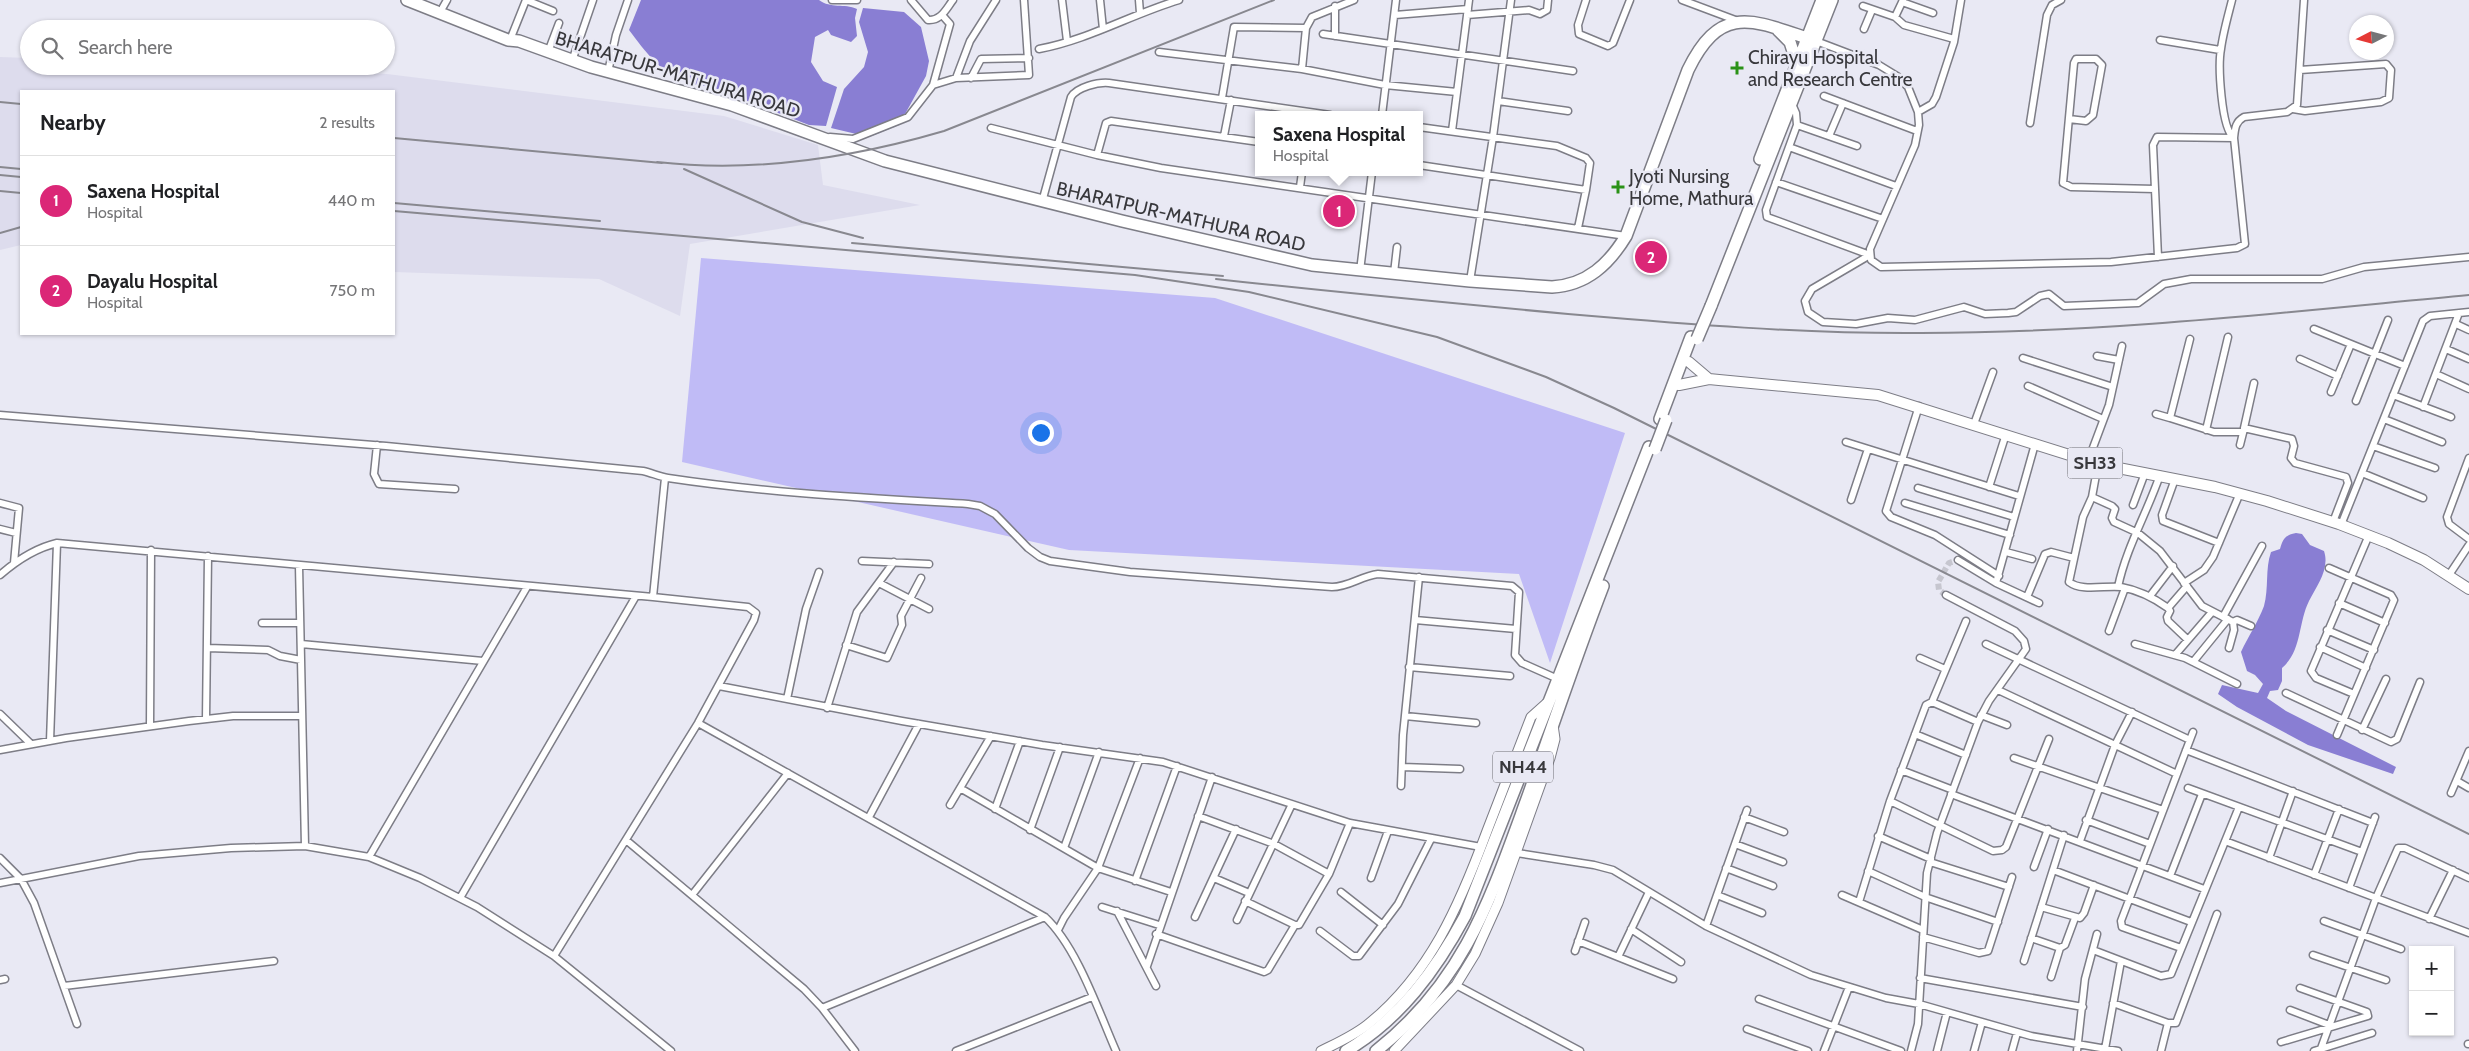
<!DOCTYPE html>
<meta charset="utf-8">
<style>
:root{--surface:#fff;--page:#f6f6f6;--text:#202124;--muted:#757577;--line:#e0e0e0;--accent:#db2777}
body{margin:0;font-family:Cabin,sans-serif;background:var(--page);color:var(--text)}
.controls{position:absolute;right:15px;bottom:15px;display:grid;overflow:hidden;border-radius:0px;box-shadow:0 1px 4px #0004}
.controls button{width:45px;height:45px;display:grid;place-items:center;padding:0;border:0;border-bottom:1px solid var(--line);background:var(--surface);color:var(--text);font:25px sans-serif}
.compass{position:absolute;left:2349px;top:15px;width:45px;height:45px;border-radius:50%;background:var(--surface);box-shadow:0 1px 4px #0004;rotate:264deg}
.you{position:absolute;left:1040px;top:432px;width:18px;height:18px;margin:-12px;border:4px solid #fff;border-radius:50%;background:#1a73e8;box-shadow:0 0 0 8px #1a73e833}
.badge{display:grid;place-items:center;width:32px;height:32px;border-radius:50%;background:var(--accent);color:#fff;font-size:16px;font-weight:700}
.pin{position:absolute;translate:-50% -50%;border:2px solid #fff;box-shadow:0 1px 5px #0006}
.popup{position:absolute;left:1255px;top:111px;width:168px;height:65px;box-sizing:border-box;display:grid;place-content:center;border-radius:0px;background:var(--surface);filter:drop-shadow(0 1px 4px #0005);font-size:16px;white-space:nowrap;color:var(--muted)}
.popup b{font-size:19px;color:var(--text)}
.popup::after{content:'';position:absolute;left:50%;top:100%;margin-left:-10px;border:10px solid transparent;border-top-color:var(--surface)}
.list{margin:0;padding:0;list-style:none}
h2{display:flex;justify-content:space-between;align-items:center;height:65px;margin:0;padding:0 20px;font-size:21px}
h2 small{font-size:16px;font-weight:400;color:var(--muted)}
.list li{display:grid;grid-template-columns:32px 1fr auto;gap:15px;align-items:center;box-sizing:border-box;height:90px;padding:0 20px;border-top:1px solid var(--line)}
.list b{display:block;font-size:19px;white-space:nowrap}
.list p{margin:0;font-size:16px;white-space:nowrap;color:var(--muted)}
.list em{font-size:16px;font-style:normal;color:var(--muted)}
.icon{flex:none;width:28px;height:28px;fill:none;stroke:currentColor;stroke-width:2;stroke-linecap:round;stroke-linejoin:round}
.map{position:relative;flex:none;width:2469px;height:1051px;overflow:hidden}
.search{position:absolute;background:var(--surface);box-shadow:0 1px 4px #0004;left:20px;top:20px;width:375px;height:55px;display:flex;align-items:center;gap:12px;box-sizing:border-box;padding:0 18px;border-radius:28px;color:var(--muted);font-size:19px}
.panel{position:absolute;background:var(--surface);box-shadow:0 1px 4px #0004;left:20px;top:90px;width:375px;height:245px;border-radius:0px}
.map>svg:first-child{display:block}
.built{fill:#dddced}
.green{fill:#c0bbf6}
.water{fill:#897ed3}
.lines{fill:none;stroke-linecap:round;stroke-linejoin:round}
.street-tunnel{stroke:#c6c6cf;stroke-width:6;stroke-dasharray:6 3;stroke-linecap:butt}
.street-casing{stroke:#7d7d86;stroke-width:9}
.secondary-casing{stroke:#7d7d86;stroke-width:11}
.primary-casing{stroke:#7d7d86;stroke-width:12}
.highway-casing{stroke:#7d7d86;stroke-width:14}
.street{stroke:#fff;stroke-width:6}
.secondary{stroke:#fff;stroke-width:9}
.primary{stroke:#fff;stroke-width:10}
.highway{stroke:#fff;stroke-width:11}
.rail{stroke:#88888f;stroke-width:2}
.highway-bridge-casing{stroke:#7d7d86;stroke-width:14;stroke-linecap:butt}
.highway-bridge{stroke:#fff;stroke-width:11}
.poi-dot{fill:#2a9217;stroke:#e9e9f4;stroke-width:2}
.labels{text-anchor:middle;stroke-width:5;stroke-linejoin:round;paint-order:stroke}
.shield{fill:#e9e9f4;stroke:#6d6d73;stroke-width:1}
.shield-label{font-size:18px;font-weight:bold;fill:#38383c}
.poi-label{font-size:19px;fill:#38383c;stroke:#e9e9f4;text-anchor:start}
.street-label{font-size:19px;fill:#38383c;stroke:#e9e9f4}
</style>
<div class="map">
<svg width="2469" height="1051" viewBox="0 0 2469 1051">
<rect width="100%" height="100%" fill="#e9e9f4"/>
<path class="built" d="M 0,57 L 29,58 L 29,66 L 217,66 L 387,74 L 724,116 L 818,145 L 823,185 L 920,205 L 690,244 L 680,316 L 599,279 L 394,272 L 394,91 L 21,91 L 21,245 L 0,250 Z"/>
<path class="green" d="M 701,258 L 1215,298 L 1625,433 L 1550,663 L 1519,574 L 1069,550 L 682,462 Z"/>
<path class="water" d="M 641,0 L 819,0 C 831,9 844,3 857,9 L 855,18 L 857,36 L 851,42 L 831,35 L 828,30 L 815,37 L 811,62 L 823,81 L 837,87 L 826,126 L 809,125 L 737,97 C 723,88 706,87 689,83 C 664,77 644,50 629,30 Z
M 863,8 L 904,12 L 921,27 L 929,61 L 926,76 L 899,125 L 869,137 L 831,128 L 844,89 L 864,67 L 868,52 L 859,22 Z
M 2296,533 L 2302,534 L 2310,545 L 2324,551 C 2330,569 2317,585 2309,601 C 2298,623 2302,651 2282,668 L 2282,681 L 2278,690 L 2270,691 L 2267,698 L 2286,711 L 2396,767 L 2393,774 L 2308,745 L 2237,707 L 2218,694 L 2222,685 L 2258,693 L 2263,684 L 2255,675 L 2247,671 L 2241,652 C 2248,637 2258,622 2264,606 C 2269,588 2265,569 2271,552 L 2280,549 C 2283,539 2285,535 2296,533 Z"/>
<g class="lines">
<path class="street-tunnel" d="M 1946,595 L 1939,590 L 1938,582 L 1949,563 L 1958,560"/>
<g class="street-casing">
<path id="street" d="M 832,0 L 857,0
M 911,0 L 928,20 C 941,21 946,9 953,0
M 1062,0 L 1067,41
M 1100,0 L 1103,29
M 1139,0 L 1140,13
M 1586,0 L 1578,25 L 1579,34 L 1608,46 L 1613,43 L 1630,0
M 1682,0 L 1738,21
M 1902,2 L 1933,13
M 1863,6 L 1895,17 L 1903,0
M 443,7 L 447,0
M 1395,15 L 1468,9
M 1467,15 L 1529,10 L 1540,14 L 1547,10 L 1548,0
M 1895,17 L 1904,25 L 1954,39
M 1864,29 L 1872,10
M 1323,34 L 1573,71
M 512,35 L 526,0 L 553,11
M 1335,36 L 1335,6
M 2160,40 L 2220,50
M 1816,41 L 1879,65 L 1897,76 L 1908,87 L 1918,112 L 1919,125 L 1915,145 L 1870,249 L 1871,260 L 1881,267 L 2111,262 L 2237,248 L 2245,244 L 2234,138 C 2221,129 2218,65 2221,49 C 2223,33 2228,16 2232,0
M 1039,49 C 1088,40 1132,14 1179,0
M 548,52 L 559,23
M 1159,52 L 1302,69 L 1385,85 L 1457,92
M 572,61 L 593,0
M 1302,69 L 1306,28 L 1312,17 L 1354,0
M 608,72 L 616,35 L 628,0
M 956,78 L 970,41 L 996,0
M 971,78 L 981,59 L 1029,58
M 933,85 L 956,78 L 1029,75 L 1024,0
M 1824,96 L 1917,131
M 1222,98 L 1234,27 L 1306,28
M 1498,101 L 1568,111
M 1792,104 L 1796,113 L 1797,125 L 1766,210 L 1767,217 L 1870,255
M 2293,109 L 2305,111 L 2381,102 L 2389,98 L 2391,70 L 2386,64 L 2300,70
M 1918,112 L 1932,104 L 1936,97 L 1954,42 L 1961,0
M 1382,115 L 1396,0
M 2069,119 L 2086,121 L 2093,115 L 2102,65 L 2096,59 L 2076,59 L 2074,63 L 2063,183 L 2071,187 L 2155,189 L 2158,257
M 2030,123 L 2047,15 L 2052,5 L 2061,0
M 1797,125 L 1857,146
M 1419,127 L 1557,146 L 1586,158 L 1590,163 L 1586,190
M 991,128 L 1097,155 L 1161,168 L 1626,236
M 1452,131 L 1469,0
M 1224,136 L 1231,100
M 1829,136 L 1843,103
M 830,137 L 853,139 L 908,117 L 933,85 L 950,24 L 942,15
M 1789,147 L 1896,186
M 1097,155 L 1106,123 L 1111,121 L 1259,142
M 1419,165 L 1586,190 L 1578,228
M 1776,182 L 1883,219
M 1300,187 L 1302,172
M 2155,189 L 2153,145 L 2157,137 L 2234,138 C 2235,129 2235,122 2244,117 L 2287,112 L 2297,105 L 2304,0
M 1042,202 L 1071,97 C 1077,87 1098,82 1109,83 L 1330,115
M 1870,255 L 1812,289 L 1805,301 L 1808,312 L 1823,322 L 1856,324 L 1888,318 L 1915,320 L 1964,307 L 1985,314 L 2008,313 L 2016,312 L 2040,296 L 2049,294 L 2064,306 L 2138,303 L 2164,284 L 2191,279 L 2322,279 L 2364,267 L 2469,257
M 1360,271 L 1372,172
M 1394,273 L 1397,247
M 1470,281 L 1493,137 L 1511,0
M 2456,324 L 2469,330
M 2314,329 L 2405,366
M 2190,339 L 2170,418 L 2214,432 L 2243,432
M 2446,349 L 2469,359
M 2097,356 L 2119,360
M 2023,358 L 2113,387
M 2300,359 L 2338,376
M 2436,374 L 2469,389
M 2254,383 L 2244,428 L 2292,439 L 2294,446 L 2291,458 L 2295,463 L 2346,477 L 2348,483 L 2333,522
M 2028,386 L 2103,419
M 2331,392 L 2351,344
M 2393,395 L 2451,417
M 2356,401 L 2388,320
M 1919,406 L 1886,511 L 1891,517 L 1935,535 L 1999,576
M 2423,407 L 2459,313
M 2156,414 L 2170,418
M 0,415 L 386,446 L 643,471 C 652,473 660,477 668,478 C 767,493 868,498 968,504 L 980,506 L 995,514 L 1028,548 L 1040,557 L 1050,561 L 1130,572 L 1332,587 C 1349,587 1361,576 1378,574 L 1512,586 L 1519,592 L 1515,655 L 1522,663 L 1558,679
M 2384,419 L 2442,442
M 1974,424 L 1993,372
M 2206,430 L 2228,337
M 1846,442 L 2019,496
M 2035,444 L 1996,583 L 2039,603
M 377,445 L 374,474 L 379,484 L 455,489
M 2240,445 L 2244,429
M 2373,446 L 2435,468
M 2469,458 L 2447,517 L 2449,524 L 2469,539
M 2088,461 L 2109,405 L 2122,346
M 2098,464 L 2092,497 L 2083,517 L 2069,582 C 2082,592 2106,585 2121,587 C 2138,590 2154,598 2168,608 L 2187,586
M 2362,473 L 2423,498
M 2175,479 L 2162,515 L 2163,521 L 2219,543
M 1989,487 L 2006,434
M 1918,488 L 2014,517
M 2092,497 L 2112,506 L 2115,509 L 2112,518 L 2114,522 L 2138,533 L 2160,551 L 2202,606 L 2233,622 L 2234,630 L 2229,648
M 1851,500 L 1868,449
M 0,503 L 19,508 L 14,563
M 1905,503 L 2010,535
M 2133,505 L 2145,473
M 2341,525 L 2423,321 L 2430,316 L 2469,312
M 0,529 L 16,533
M 2006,552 L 2032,559
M 1958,560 L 1996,583
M 862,561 L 929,564
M 299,566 L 305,846
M 2329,568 L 2391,595 L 2394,600 L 2337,735
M 0,575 C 16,561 36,548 57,543 L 653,597 L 748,607 L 756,613 L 754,620 L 698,723 L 554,956
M 2449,575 L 2469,545
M 879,583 L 929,609
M 2184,583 L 2204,570 L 2213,557 L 2240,493
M 2118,587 C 2126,548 2147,513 2160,475
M 2150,596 L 2173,566
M 653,597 L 665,478
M 2027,597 L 2045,554 L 2051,552 L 2074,558
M 2339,603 L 2385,623
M 2168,608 L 2170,611 L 2167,617 L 2168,621 L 2188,640
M 2223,617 L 2262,546
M 1415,620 L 1516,629
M 1966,621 L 1932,702 L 1978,722
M 2233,622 L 2237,620 L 2251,626
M 262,623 L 300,623
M 2327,630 L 2374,650
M 2109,631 L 2125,588
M 301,644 L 483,661
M 1986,644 L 2190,740
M 2135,644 L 2185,658 L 2237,684
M 846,645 L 887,658 L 902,625 L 901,616 L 921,578
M 2320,647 L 2366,668
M 207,648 L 268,650 L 280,656 L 301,660
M 2175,655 L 2212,612
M 1920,658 L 1945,669
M 2193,662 L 2228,619
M 1409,667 L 1510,676
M 719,686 L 902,721 L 1042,745 L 1163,762 L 1350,823 L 1481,847
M 1998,690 L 2177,774
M 2286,693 L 2391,742 L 2397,739 L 2420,682
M 2354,694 L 2316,678 L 2311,671 L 2369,535
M 787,699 L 806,609 L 819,572
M 827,708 L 857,612 L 894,562
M 0,714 L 31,744
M 1981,715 L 2007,725
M 1405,716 L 1476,723
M 206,719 L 208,556
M 698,723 L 1045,917 C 1077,947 1098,1010 1116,1051
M 150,726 L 151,550
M 2362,730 L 2386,679
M 1915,734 L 1966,755
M 50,741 L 57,543
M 0,750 L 66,738 L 189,721 L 233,716 L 302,716
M 2186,750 L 2373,823
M 2014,758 L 2163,810
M 1402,767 L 1460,769
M 1901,770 L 1953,790
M 2457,781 L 2469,788
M 1401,786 L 1403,735 L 1419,577
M 960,788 L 1098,868 L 1171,892
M 2188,788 L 2362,852
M 2451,793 L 2469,751
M 1951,794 L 2204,889
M 1890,801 L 1993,851 L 2002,850 L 2006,847 L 2049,739
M 950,805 L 991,736
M 995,809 L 1020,741
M 1198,816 L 1274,844 L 1329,874
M 869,817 L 919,724
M 1744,817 L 1784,832
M 2086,820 L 2150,844
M 1030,830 L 1060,747
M 1878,836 L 1931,859
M 626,840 L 804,989 L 822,1008 L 855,1051
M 2080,841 L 2115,745 L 2132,712
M 2225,841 L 2469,933
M 1735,844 L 1783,862
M 1064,848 L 1099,752
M 1517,853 L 1594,865 L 1613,870 L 1706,926 L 1811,975 L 1886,998 L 1919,1004 L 2031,1036 L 2118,1051
M 369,857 L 527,587
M 0,858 L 21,879 L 34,903 L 77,1024
M 2269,858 L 2293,791
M 1930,862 L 2009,887
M 2034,867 L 2048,829
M 1726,868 L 1773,886
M 2053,870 L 2191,922
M 1868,871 L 1925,897 L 1998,922
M 2314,875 L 2339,809
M 2170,876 L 2202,794
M 1214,878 L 1249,893
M 1371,878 L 1388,831
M 1135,881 L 1177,766
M 0,883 L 139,856 L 231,848 L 305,846 L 369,857 L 420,878 L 477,907 L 554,956 L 671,1051
M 2349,888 L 2375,817
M 1341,892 L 1383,925
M 692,895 L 788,773
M 1717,895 L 1762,913
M 1842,895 L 1923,930
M 460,898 L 636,596
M 1245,901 L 1295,925 L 1299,925 L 1329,874 L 1350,823
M 1859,902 L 1890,801 L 1926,705 L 1932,702
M 1102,907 L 1159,925
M 2041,907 L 2080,918 L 2084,913 L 2094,885
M 1117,911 L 1156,986
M 1195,917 L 1236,829
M 2429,919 L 2453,870
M 1237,920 L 1292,804
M 2324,921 L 2401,949
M 1706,926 L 1747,810
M 1631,929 L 1681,962
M 1058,930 L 1064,918 L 1098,868 L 1140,758
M 1320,931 L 1353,956 L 1359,956 L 1398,904 L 1431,839
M 1156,934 L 1264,972 L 1268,970 L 1295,925
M 1923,937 L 1979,953 L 1988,951 L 2012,877
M 2031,938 L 2060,948 L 2051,977
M 1578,941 L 1673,979
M 2060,948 L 2065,945 L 2075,918
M 2181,948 L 2122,927 L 2121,921 L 2193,732
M 2093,950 L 2161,976 L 2171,974 L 2239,807
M 1575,951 L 1585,922
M 2313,955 L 2386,980
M 1618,957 L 1649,892
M 2024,961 L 2064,835
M 1147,966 L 1212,777
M 1920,978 L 2083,1007
M 0,980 L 5,979
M 1456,985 L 1580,1051
M 64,986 L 274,961
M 1759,999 L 1901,1051
M 2113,1003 L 2168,1023 L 2176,1023 L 2217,914
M 822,1008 L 1045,917
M 2290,1010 L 2329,1025
M 1747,1029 L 1808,1051
M 2281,1042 L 2368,1016 L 2367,1012 L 2300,988
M 2468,1044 L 2469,1044
M 2105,1049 L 2121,961
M 956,1051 L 1092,997
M 1824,1051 L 1849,987
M 1911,1051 L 1918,1024 L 1927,873 L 1937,833 L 1978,722 L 1989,701 L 2026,649 L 2024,641 L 2015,631 L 1946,595
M 1937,1051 L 1947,1012
M 1974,1051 L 1982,1022
M 2012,1051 L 2017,1033
M 2077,1051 L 2085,979 L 2097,934
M 2161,1051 L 2168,1023
M 2314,1051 L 2372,1033
M 2320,1051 L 2376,898 L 2398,848 L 2405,848 L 2469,878"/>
</g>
<g class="secondary-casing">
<path id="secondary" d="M 1321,1051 C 1337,1043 1353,1036 1367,1025 C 1430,975 1460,904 1487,831 C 1502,793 1516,755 1531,717 L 1550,700
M 1394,1051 L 1456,985 L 1475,954 L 1498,903 L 1550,758 L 1555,739 L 1553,725"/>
</g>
<g class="primary-casing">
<path id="primary" d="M 1689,362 L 1709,379
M 1679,385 L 1709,379 L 1719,380 L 1878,395 L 2098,464 L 2215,487 L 2267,501 L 2339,524 L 2388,543 L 2424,560 L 2469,589"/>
</g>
<g class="highway-casing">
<path id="highway" d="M 407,0 L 508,40 L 519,41 L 591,67 L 732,105 L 885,161 L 1122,221 L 1312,265 L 1470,281 L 1552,287 C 1587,285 1609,264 1626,236 L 1688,70 C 1722,0 1756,22 1816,41
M 1778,30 L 1790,42 L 1797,64
M 1760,159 L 1822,0
M 1711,306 L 1832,0
M 1660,419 L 1691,337
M 1346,1051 C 1400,1019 1436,970 1465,916 L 1649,447
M 1376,1051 C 1464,982 1490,900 1527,799 C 1552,728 1576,656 1603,586"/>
</g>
<use href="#street" class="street"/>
<use href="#secondary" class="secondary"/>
<use href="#primary" class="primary"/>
<use href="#highway" class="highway"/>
<path class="rail" d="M 0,102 L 21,104
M 394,138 L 662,163
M 657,162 C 754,173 852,158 944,131 L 1274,0
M 0,167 L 21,169
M 684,169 L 802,222 L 863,238
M 0,175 L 21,177
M 0,191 L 21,193
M 394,203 L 600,221
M 394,211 L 1135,275 L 1249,292 L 1437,337 L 1546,377 L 1614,408 L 2469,834
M 0,233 L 21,227
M 852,243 L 1223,276
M 1216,279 C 1333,292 1450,303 1568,314 C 1685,324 1803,334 1921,333 C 2104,333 2287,312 2469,295"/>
<g class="highway-bridge-casing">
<path id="highway-bridge" d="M 1697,339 L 1711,306
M 1655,449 L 1666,420"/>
</g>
<use href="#highway-bridge" class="highway-bridge"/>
</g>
<g class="poi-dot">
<path d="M1734.5 60.5h5v5h5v5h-5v5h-5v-5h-5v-5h5z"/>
<path d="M1615.5 179.5h5v5h5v5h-5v5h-5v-5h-5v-5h5z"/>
</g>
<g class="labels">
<g class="shield">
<rect x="2067.5" y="447.5" width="55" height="31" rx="4"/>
<rect x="1493" y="751.5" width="60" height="31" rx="4"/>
</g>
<g class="shield-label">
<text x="2095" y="469">SH33</text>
<text x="1523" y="773">NH44</text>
</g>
<g class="poi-label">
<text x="1748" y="64">Chirayu Hospital<tspan x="1748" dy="22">and Research Centre</tspan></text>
<text x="1629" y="183">Jyoti Nursing<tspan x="1629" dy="22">Home, Mathura</tspan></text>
</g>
<g class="street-label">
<text transform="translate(678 74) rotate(17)" y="7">BHARATPUR-MATHURA ROAD</text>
<text transform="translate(1181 216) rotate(13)" y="7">BHARATPUR-MATHURA ROAD</text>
</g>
</g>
</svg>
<div class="controls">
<button>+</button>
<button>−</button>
</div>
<svg class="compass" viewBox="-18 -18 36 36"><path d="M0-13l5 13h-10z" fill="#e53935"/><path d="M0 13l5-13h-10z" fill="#757577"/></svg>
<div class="you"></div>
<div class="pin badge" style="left:1339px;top:211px">1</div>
<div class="popup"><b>Saxena Hospital</b>Hospital</div>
<div class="pin badge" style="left:1651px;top:257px">2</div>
<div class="search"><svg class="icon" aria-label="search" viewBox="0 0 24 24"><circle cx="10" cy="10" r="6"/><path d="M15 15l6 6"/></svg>Search here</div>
<section class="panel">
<h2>Nearby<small>2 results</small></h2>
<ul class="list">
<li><span class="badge">1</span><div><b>Saxena Hospital</b><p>Hospital</p></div><em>440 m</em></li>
<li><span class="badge">2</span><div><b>Dayalu Hospital</b><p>Hospital</p></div><em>750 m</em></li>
</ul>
</section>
</div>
